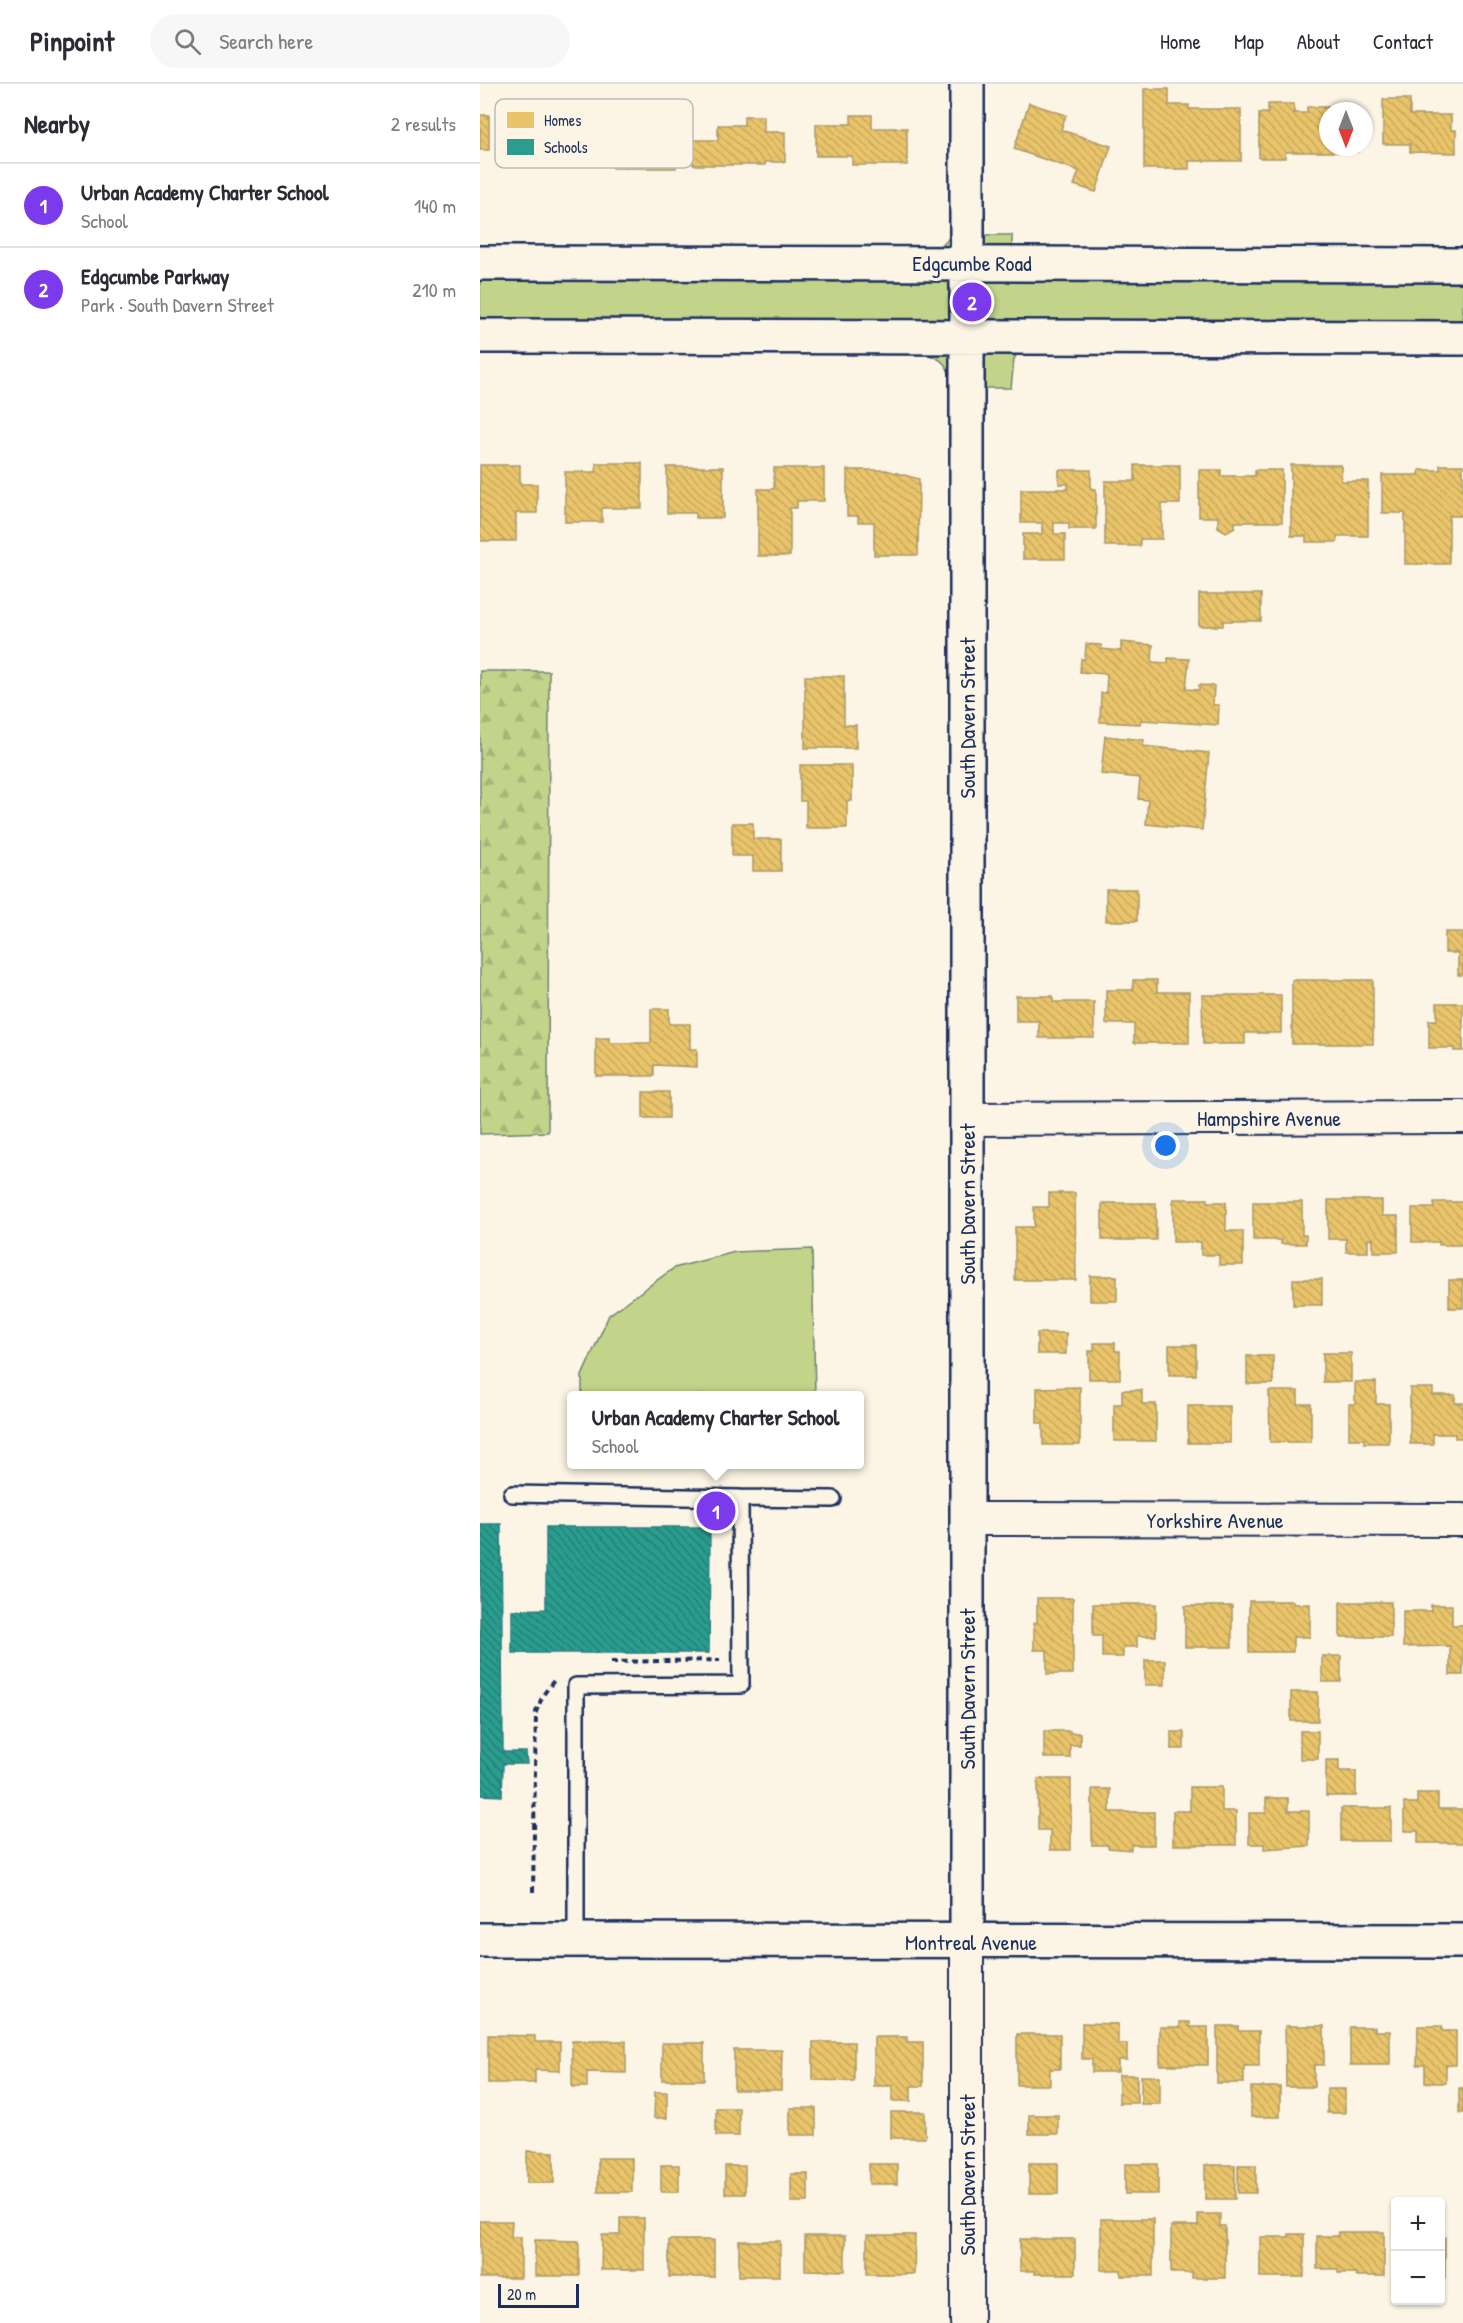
<!DOCTYPE html>
<meta charset="utf-8">
<style>
:root{--surface:#fff;--page:#f7f7f7;--text:#2b2b33;--muted:#7c7c81;--line:#e1e1e2;--accent:#7c3aed}
body{margin:0;font-family:"Patrick Hand",sans-serif;background:var(--page);color:var(--text)}
.controls{position:absolute;right:18px;bottom:18px;display:grid;overflow:hidden;border-radius:6px;box-shadow:0 2px 4px #0004}
.controls button{width:54px;height:54px;display:grid;place-items:center;padding:0;border:0;border-bottom:2px solid var(--line);background:var(--surface);color:var(--text);font:30px sans-serif}
.compass{position:absolute;left:839px;top:18px;width:54px;height:54px;border-radius:50%;background:var(--surface);box-shadow:0 2px 4px #0004;rotate:180deg}
.scale{position:absolute;left:18px;bottom:15px;width:81px;box-sizing:border-box;padding-left:6px;border:3px solid #1b2f5e;border-top:0;font-size:16px;line-height:21px;white-space:nowrap;color:#1b2f5e;-webkit-text-stroke:4px #fcf5e5;paint-order:stroke}
.you{position:absolute;left:686px;top:1062px;width:21px;height:21px;margin:-15px;border:4px solid #fff;border-radius:50%;background:#1a73e8;box-shadow:0 0 0 9px #1a73e833}
.badge{display:grid;place-items:center;width:39px;height:39px;border-radius:50%;background:var(--accent);color:#fff;font-size:20px;font-weight:700}
.pin{position:absolute;translate:-50% -50%;border:3px solid #fff;box-shadow:0 2px 6px #0006}
.popup{position:absolute;left:87px;top:1307px;width:297px;height:78px;box-sizing:border-box;display:grid;place-content:center;border-radius:6px;background:var(--surface);filter:drop-shadow(0 2px 4px #0005);font-size:20px;white-space:nowrap;color:var(--muted)}
.popup b{font-size:22px;color:var(--text)}
.popup::after{content:'';position:absolute;left:50%;top:100%;margin-left:-12px;border:12px solid transparent;border-top-color:var(--surface)}
.list{margin:0;padding:0;list-style:none}
h2{display:flex;justify-content:space-between;align-items:center;height:78px;margin:0;padding:0 24px;font-size:26px}
h2 small{font-size:20px;font-weight:400;color:var(--muted)}
.list li{display:grid;grid-template-columns:39px 1fr auto;gap:18px;align-items:center;box-sizing:border-box;height:84px;padding:0 24px;border-top:2px solid var(--line)}
.list b{display:block;font-size:22px;white-space:nowrap}
.list p{margin:0;font-size:20px;white-space:nowrap;color:var(--muted)}
.list em{font-size:20px;font-style:normal;color:var(--muted)}
.icon{flex:none;width:33px;height:33px;fill:none;stroke:currentColor;stroke-width:2;stroke-linecap:round;stroke-linejoin:round}
.map{position:relative;flex:none;width:983px;height:2239px;overflow:hidden}
header{display:flex;align-items:center;gap:36px;box-sizing:border-box;height:84px;padding:0 30px;background:var(--surface);border-bottom:2px solid var(--line)}
header strong{font-size:28px}
nav{display:flex;gap:33px;margin-inline-start:auto;font-size:21px}
.search{width:420px;height:54px;background:var(--page);display:flex;align-items:center;gap:15px;box-sizing:border-box;padding:0 21px;border-radius:33px;color:var(--muted);font-size:22px}
main{display:flex}
aside{flex:1;background:var(--surface)}
.map>svg:first-child{display:block}
.green{fill:#c2d489;stroke:#6e8274;stroke-width:1.5}
.forest{fill:url(#forest-firs);stroke:#6e8274;stroke-width:1.5}
.homes{fill:url(#homes-back-hatch);stroke:#ab9766;stroke-width:1.5}
.schools{fill:url(#schools-back-hatch);stroke:#267c80;stroke-width:1.5}
.lines{fill:none;stroke-linecap:round;stroke-linejoin:round}
.service-casing{stroke:#1b2f5e;stroke-width:20}
.minor-casing{stroke:#1b2f5e;stroke-width:36}
.tertiary-casing{stroke:#1b2f5e;stroke-width:38}
.path{stroke:#1b2f5e;stroke-width:4;stroke-dasharray:6 4.5;stroke-linecap:butt}
.service{stroke:#fcf5e5;stroke-width:15}
.minor{stroke:#fcf5e5;stroke-width:32}
.tertiary{stroke:#fcf5e5;stroke-width:33}
.labels{text-anchor:middle;stroke-width:6;stroke-linejoin:round;paint-order:stroke}
.street-label{font-size:22px;fill:#1b2f5e;stroke:#fcf5e5}
.key{fill:#fcf5e5;stroke:#b8babc;stroke-width:1.5}
.key-label{font-size:16px;fill:#1b2f5e}
</style>
<header>
<strong>Pinpoint</strong>
<div class="search"><svg class="icon" aria-label="search" viewBox="0 0 24 24"><circle cx="10" cy="10" r="6"/><path d="M15 15l6 6"/></svg>Search here</div>
<nav><a>Home</a><a>Map</a><a>About</a><a>Contact</a></nav>
</header>
<main>
<aside>
<h2>Nearby<small>2 results</small></h2>
<ul class="list">
<li><span class="badge">1</span><div><b>Urban Academy Charter School</b><p>School</p></div><em>140 m</em></li>
<li><span class="badge">2</span><div><b>Edgcumbe Parkway</b><p>Park · South Davern Street</p></div><em>210 m</em></li>
</ul>
</aside>
<div class="map">
<svg width="983" height="2239" viewBox="0 0 983 2239">
<defs>
<pattern id="forest-firs" width="22" height="20" patternUnits="userSpaceOnUse" patternTransform="scale(1.5)"><rect width="22" height="20" fill="#c2d489"/><path d="M5 1l3.5 6h-7zM16 11l3.5 6h-7z" fill="#a6b679"/></pattern>
<pattern id="homes-back-hatch" width="6" height="6" patternUnits="userSpaceOnUse" patternTransform="scale(1.5)"><rect width="6" height="6" fill="#e9c46a"/><path d="M-1 5l2 2M0 0l6 6M5-1l2 2" fill="none" stroke="#c7a95e"/></pattern>
<pattern id="schools-back-hatch" width="6" height="6" patternUnits="userSpaceOnUse" patternTransform="scale(1.5)"><rect width="6" height="6" fill="#2a9d8f"/><path d="M-1 5l2 2M0 0l6 6M5-1l2 2" fill="none" stroke="#238078"/></pattern>
</defs>
<rect width="100%" height="100%" fill="#fcf5e5"/>
<filter id="ink" filterUnits="userSpaceOnUse"><feTurbulence type="fractalNoise" baseFrequency=".0167" numOctaves="2"/><feDisplacementMap in="SourceGraphic" scale="12" xChannelSelector="R" yChannelSelector="G"/><feConvolveMatrix kernelMatrix="1 2 1 2 8 2 1 2 1" color-interpolation-filters="sRGB"/></filter>
<g filter="url(#ink)">
<path class="green" d="M 470,151 L 532,151 L 532,166 L 983,166 L 983,268 L 537,270 L 534,275 L 531,304 L 472,304 C 470,283 464,273 443,270 L 0,270 L 0,167 L 452,166 L 466,158 Z
M 332,1165 L 335,1311 L 102,1311 L 102,1292 L 129,1231 L 194,1184 L 255,1168 Z"/>
<path class="forest" d="M 0,587 L 69,587 L 68,1048 L 0,1050 Z"/>
<path class="homes" d="M 664,5 L 689,5 L 689,21 L 709,21 L 709,25 L 761,25 L 761,77 L 709,77 L 709,85 L 664,85 Z
M 903,15 L 930,15 L 930,31 L 971,31 L 971,46 L 976,46 L 976,69 L 930,68 L 930,60 L 903,60 Z
M 549,19 L 586,31 L 581,46 L 631,62 L 616,108 L 594,101 L 599,87 L 534,65 Z
M 788,20 L 814,20 L 814,29 L 827,29 L 827,23 L 878,23 L 878,27 L 848,27 L 848,63 L 878,63 L 878,68 L 805,68 L 805,74 L 779,74 L 779,29 L 788,29 Z
M 108,22 L 133,22 L 133,41 L 140,41 L 140,30 L 163,30 L 163,41 L 196,41 L 196,84 L 133,84 L 133,79 L 99,79 L 99,41 L 108,41 Z
M 0,31 L 9,31 L 9,66 L 0,66 Z
M 371,31 L 392,31 L 392,44 L 427,44 L 427,81 L 372,81 L 372,72 L 336,72 L 336,40 L 371,40 Z
M 264,32 L 284,32 L 284,48 L 305,48 L 305,78 L 285,78 L 285,81 L 213,81 L 213,56 L 238,56 L 238,41 L 264,41 Z
M 116,379 L 162,379 L 162,424 L 122,424 L 122,438 L 85,438 L 85,388 L 116,388 Z
M 0,381 L 40,381 L 40,400 L 57,400 L 57,429 L 36,429 L 36,457 L 0,457 Z
M 655,381 L 700,381 L 700,420 L 682,420 L 682,455 L 660,455 L 660,462 L 625,462 L 625,397 L 655,397 Z
M 811,381 L 861,381 L 861,397 L 888,397 L 888,452 L 857,452 L 857,458 L 826,458 L 826,452 L 811,452 Z
M 960,381 L 983,381 L 983,432 L 969,432 L 969,480 L 925,480 L 925,429 L 902,429 L 902,391 L 939,391 L 939,386 L 960,386 Z
M 187,383 L 243,383 L 243,434 L 216,434 L 216,429 L 187,429 Z
M 294,384 L 344,384 L 344,417 L 317,417 L 317,424 L 310,424 L 310,472 L 278,472 L 278,405 L 294,405 Z
M 367,386 L 406,386 L 439,395 L 438,471 L 394,471 L 394,438 L 378,438 L 378,432 L 367,432 Z
M 579,386 L 611,386 L 611,405 L 616,405 L 616,445 L 589,445 L 589,439 L 574,439 L 574,450 L 585,450 L 585,475 L 543,475 L 543,450 L 562,450 L 562,439 L 541,439 L 541,405 L 588,405 L 588,400 L 579,400 Z
M 719,386 L 741,386 L 741,392 L 775,392 L 775,386 L 802,386 L 802,438 L 755,438 L 755,443 L 746,448 L 738,443 L 738,433 L 719,433 Z
M 719,510 L 781,510 L 781,537 L 743,537 L 743,542 L 719,542 Z
M 641,558 L 673,561 L 672,578 L 688,579 L 688,574 L 709,575 L 706,605 L 719,606 L 719,601 L 734,602 L 733,621 L 739,621 L 738,641 L 661,636 L 660,640 L 620,638 L 621,609 L 626,609 L 627,590 L 600,588 L 601,575 L 605,575 L 606,560 L 621,561 L 621,565 L 641,567 Z
M 325,592 L 364,592 L 364,641 L 376,641 L 376,664 L 325,664 Z
M 625,652 L 664,656 L 663,662 L 729,669 L 722,746 L 666,740 L 668,716 L 658,715 L 660,694 L 621,690 Z
M 320,681 L 372,681 L 372,717 L 367,717 L 367,744 L 326,744 L 326,717 L 320,717 Z
M 252,739 L 273,739 L 273,755 L 301,755 L 301,787 L 273,787 L 273,772 L 252,772 Z
M 626,805 L 657,805 L 657,837 L 626,837 Z
M 965,848 L 983,848 L 983,891 L 978,891 L 978,869 L 965,869 Z
M 653,896 L 677,896 L 677,908 L 709,908 L 709,959 L 654,959 L 654,940 L 626,940 L 626,906 L 653,906 Z
M 812,896 L 893,896 L 893,960 L 812,960 Z
M 722,911 L 801,911 L 801,949 L 765,949 L 765,960 L 723,960 Z
M 536,912 L 573,912 L 573,918 L 614,918 L 614,954 L 559,954 L 559,937 L 536,937 Z
M 957,919 L 983,919 L 983,967 L 974,967 L 974,964 L 949,964 L 949,936 L 957,936 Z
M 171,925 L 189,925 L 189,940 L 210,940 L 210,965 L 217,965 L 217,983 L 174,981 L 174,992 L 116,992 L 116,954 L 130,954 L 130,959 L 171,959 Z
M 163,1008 L 189,1008 L 189,1034 L 163,1034 Z
M 569,1109 L 595,1109 L 596,1196 L 535,1196 L 535,1143 L 554,1143 L 554,1123 L 569,1123 Z
M 693,1115 L 728,1115 L 728,1118 L 746,1118 L 746,1147 L 763,1147 L 763,1181 L 739,1181 L 739,1171 L 721,1171 L 721,1158 L 693,1158 Z
M 848,1116 L 902,1116 L 902,1132 L 918,1132 L 918,1168 L 893,1168 L 893,1155 L 888,1155 L 888,1168 L 866,1168 L 866,1155 L 848,1155 Z
M 773,1118 L 822,1118 L 822,1151 L 826,1151 L 826,1160 L 801,1160 L 801,1156 L 773,1156 Z
M 954,1118 L 983,1118 L 983,1161 L 959,1161 L 959,1158 L 932,1158 L 932,1124 L 954,1124 Z
M 622,1119 L 676,1119 L 676,1156 L 622,1156 Z
M 610,1192 L 637,1192 L 637,1217 L 610,1217 Z
M 813,1195 L 842,1195 L 842,1221 L 813,1221 Z
M 969,1196 L 983,1196 L 983,1224 L 969,1224 Z
M 557,1249 L 586,1249 L 586,1270 L 557,1270 Z
M 614,1259 L 635,1259 L 635,1267 L 640,1267 L 640,1295 L 609,1295 L 609,1267 L 614,1267 Z
M 689,1261 L 716,1261 L 716,1291 L 689,1291 Z
M 843,1269 L 871,1269 L 871,1298 L 843,1298 Z
M 767,1272 L 793,1272 L 793,1300 L 767,1300 Z
M 875,1298 L 896,1298 L 896,1320 L 909,1320 L 909,1359 L 884,1359 L 884,1355 L 869,1355 L 869,1320 L 875,1320 Z
M 600,1303 L 600,1361 L 563,1361 L 563,1339 L 557,1339 L 557,1304 Z
M 930,1304 L 953,1304 L 953,1311 L 975,1311 L 975,1319 L 983,1319 L 983,1354 L 975,1354 L 975,1350 L 953,1350 L 953,1360 L 930,1360 Z
M 642,1306 L 662,1306 L 662,1320 L 676,1320 L 676,1357 L 634,1357 L 634,1320 L 642,1320 Z
M 789,1307 L 818,1307 L 818,1320 L 831,1320 L 831,1358 L 790,1358 Z
M 708,1322 L 750,1322 L 750,1359 L 708,1359 Z
M 557,1514 L 593,1514 L 593,1590 L 567,1590 L 567,1566 L 554,1566 L 554,1539 L 557,1539 Z
M 769,1517 L 813,1517 L 813,1520 L 830,1520 L 830,1553 L 813,1553 L 813,1568 L 769,1568 Z
M 860,1518 L 911,1518 L 911,1553 L 860,1553 Z
M 613,1520 L 676,1520 L 676,1552 L 657,1552 L 657,1563 L 643,1563 L 643,1573 L 622,1573 L 622,1552 L 613,1552 Z
M 951,1521 L 972,1521 L 972,1541 L 983,1541 L 983,1591 L 970,1591 L 970,1562 L 923,1563 L 923,1527 L 951,1527 Z
M 705,1522 L 752,1522 L 752,1563 L 705,1563 Z
M 842,1572 L 861,1572 L 861,1598 L 842,1598 Z
M 665,1576 L 685,1576 L 685,1601 L 665,1601 Z
M 811,1608 L 838,1608 L 838,1637 L 811,1637 Z
M 564,1647 L 590,1647 L 590,1649 L 600,1649 L 600,1661 L 590,1661 L 590,1674 L 564,1674 Z
M 820,1647 L 838,1647 L 838,1675 L 820,1675 Z
M 691,1648 L 704,1648 L 704,1665 L 691,1665 Z
M 846,1676 L 859,1676 L 859,1687 L 876,1687 L 876,1712 L 846,1712 Z
M 558,1695 L 591,1695 L 591,1766 L 570,1766 L 570,1746 L 558,1746 Z
M 710,1703 L 742,1703 L 742,1727 L 756,1727 L 756,1761 L 693,1761 L 693,1727 L 710,1727 Z
M 612,1705 L 630,1705 L 630,1728 L 674,1728 L 674,1761 L 651,1761 L 651,1766 L 628,1764 L 628,1761 L 612,1761 Z
M 937,1709 L 958,1709 L 958,1725 L 983,1725 L 983,1759 L 938,1759 L 938,1747 L 924,1747 L 924,1719 L 937,1719 Z
M 786,1714 L 808,1714 L 808,1727 L 829,1727 L 829,1762 L 784,1765 L 784,1760 L 769,1760 L 769,1729 L 786,1729 Z
M 861,1724 L 911,1724 L 911,1757 L 861,1757 Z
M 700,1938 L 710,1938 L 710,1943 L 728,1943 L 728,1981 L 680,1981 L 680,1943 L 700,1943 Z
M 602,1939 L 638,1940 L 638,1960 L 647,1960 L 647,1976 L 638,1976 L 638,1988 L 612,1988 L 612,1975 L 602,1975 Z
M 737,1942 L 758,1942 L 758,1947 L 779,1947 L 779,1982 L 764,1982 L 764,1999 L 737,1999 Z
M 805,1942 L 844,1942 L 844,1981 L 834,1981 L 834,2003 L 806,2003 Z
M 938,1942 L 962,1942 L 962,1947 L 976,1947 L 976,1981 L 966,1981 L 966,1999 L 945,1999 L 945,1981 L 937,1981 Z
M 870,1943 L 895,1943 L 895,1947 L 910,1947 L 910,1981 L 870,1981 Z
M 537,1950 L 580,1950 L 580,1985 L 570,1985 L 570,2001 L 537,2001 Z
M 8,1951 L 55,1952 L 55,1958 L 80,1958 L 80,1987 L 55,1986 L 55,1999 L 8,1999 Z
M 394,1953 L 427,1953 L 427,1958 L 443,1958 L 443,2002 L 431,2002 L 431,2017 L 412,2017 L 412,2002 L 394,2002 Z
M 92,1957 L 146,1957 L 146,1989 L 107,1988 L 107,2003 L 92,2003 Z
M 333,1958 L 374,1958 L 374,1997 L 333,1996 Z
M 182,1959 L 224,1959 L 224,1996 L 182,1996 Z
M 254,1966 L 302,1966 L 301,2006 L 254,2006 Z
M 639,1991 L 657,1991 L 657,2019 L 639,2019 Z
M 661,1992 L 680,1992 L 680,2020 L 661,2020 Z
M 771,2003 L 800,2003 L 800,2033 L 771,2033 Z
M 979,2004 L 983,2004 L 983,2029 L 979,2029 Z
M 847,2005 L 865,2005 L 865,2029 L 847,2029 Z
M 175,2008 L 187,2008 L 187,2034 L 174,2034 Z
M 236,2024 L 259,2024 L 259,2052 L 236,2052 Z
M 310,2024 L 336,2024 L 336,2051 L 310,2051 Z
M 411,2028 L 445,2028 L 445,2054 L 411,2054 Z
M 549,2031 L 578,2031 L 578,2050 L 549,2050 Z
M 47,2067 L 74,2068 L 74,2099 L 47,2099 Z
M 118,2074 L 152,2074 L 152,2108 L 118,2108 Z
M 549,2079 L 578,2079 L 578,2110 L 549,2110 Z
M 389,2080 L 417,2080 L 417,2100 L 389,2100 Z
M 645,2080 L 678,2080 L 678,2110 L 645,2110 Z
M 181,2081 L 199,2081 L 199,2108 L 181,2108 Z
M 725,2081 L 755,2081 L 755,2115 L 725,2115 Z
M 758,2081 L 776,2081 L 776,2109 L 758,2109 Z
M 245,2082 L 265,2082 L 265,2110 L 245,2110 Z
M 311,2090 L 328,2090 L 328,2118 L 311,2118 Z
M 718,2130 L 740,2130 L 740,2142 L 745,2142 L 745,2194 L 712,2194 L 712,2189 L 691,2189 L 691,2142 L 718,2142 Z
M 140,2134 L 164,2134 L 164,2186 L 121,2186 L 122,2151 L 140,2151 Z
M 621,2135 L 673,2135 L 673,2192 L 641,2192 L 641,2186 L 621,2186 Z
M 0,2137 L 32,2137 L 31,2153 L 41,2153 L 41,2194 L 0,2194 Z
M 858,2148 L 904,2148 L 904,2192 L 876,2192 L 876,2189 L 858,2189 L 858,2185 L 837,2185 L 837,2152 L 858,2152 Z
M 809,2150 L 824,2150 L 824,2193 L 780,2193 L 780,2153 L 809,2153 Z
M 387,2151 L 435,2151 L 434,2190 L 387,2190 Z
M 325,2152 L 365,2152 L 365,2187 L 325,2186 Z
M 960,2153 L 965,2153 L 965,2194 L 960,2194 Z
M 540,2155 L 595,2155 L 595,2190 L 555,2190 L 555,2187 L 540,2187 Z
M 55,2156 L 99,2157 L 99,2192 L 55,2192 Z
M 189,2156 L 234,2156 L 234,2193 L 189,2193 Z
M 259,2157 L 300,2157 L 300,2192 L 259,2192 Z"/>
<path class="schools" d="M 0,1440 L 21,1440 L 23,1668 L 46,1668 L 47,1680 L 23,1680 L 22,1712 L 0,1711 Z
M 66,1443 L 230,1443 L 229,1569 L 32,1569 L 32,1526 L 66,1525 Z"/>
<g class="lines">
<g class="service-casing">
<path id="service" d="M 32,1410 L 260,1414 L 261,1601 L 96,1602 L 96,1856
M 260,1414 L 353,1415"/>
</g>
<g class="minor-casing">
<path id="minor" d="M 487,1035 L 983,1033
M 487,1435 L 983,1436
M 487,1858 L 487,2239"/>
</g>
<g class="tertiary-casing">
<path id="tertiary" d="M 0,179 L 983,181
M 0,252 L 983,254
M 0,1856 L 983,1857
M 487,1858 L 487,0"/>
</g>
<path class="path" d="M 131,1578 L 240,1576
M 53,1808 L 56,1628 L 63,1611 L 75,1595"/>
<use href="#service" class="service"/>
<use href="#minor" class="minor"/>
<use href="#tertiary" class="tertiary"/>
</g>
</g>
<g class="labels">
<g class="street-label">
<text x="492" y="187">Edgcumbe Road</text>
<text transform="translate(487 634) rotate(-90)" y="8">South Davern Street</text>
<text x="789" y="1042">Hampshire Avenue</text>
<text transform="translate(487 1120) rotate(-90)" y="8">South Davern Street</text>
<text x="735" y="1444">Yorkshire Avenue</text>
<text transform="translate(487 1605) rotate(-90)" y="8">South Davern Street</text>
<text x="491" y="1866">Montreal Avenue</text>
<text transform="translate(487 2091) rotate(-90)" y="8">South Davern Street</text>
</g>
</g>
<rect x="15" y="15" width="198" height="69" rx="9" class="key"/>
<rect x="27" y="28" width="27" height="16" fill="#e9c46a"/>
<rect x="27" y="55" width="27" height="16" fill="#2a9d8f"/>
<g class="key-label">
<text x="64" y="42">Homes</text>
<text x="64" y="69">Schools</text>
</g>
</svg>
<div class="controls">
<button>+</button>
<button>−</button>
</div>
<svg class="compass" viewBox="-18 -18 36 36"><path d="M0-13l5 13h-10z" fill="#e53935"/><path d="M0 13l5-13h-10z" fill="#7c7c81"/></svg>
<div class="scale">20 m</div>
<div class="you"></div>
<div class="pin badge" style="left:236px;top:1427px">1</div>
<div class="popup"><b>Urban Academy Charter School</b>School</div>
<div class="pin badge" style="left:492px;top:218px">2</div>
</div>
</main>
